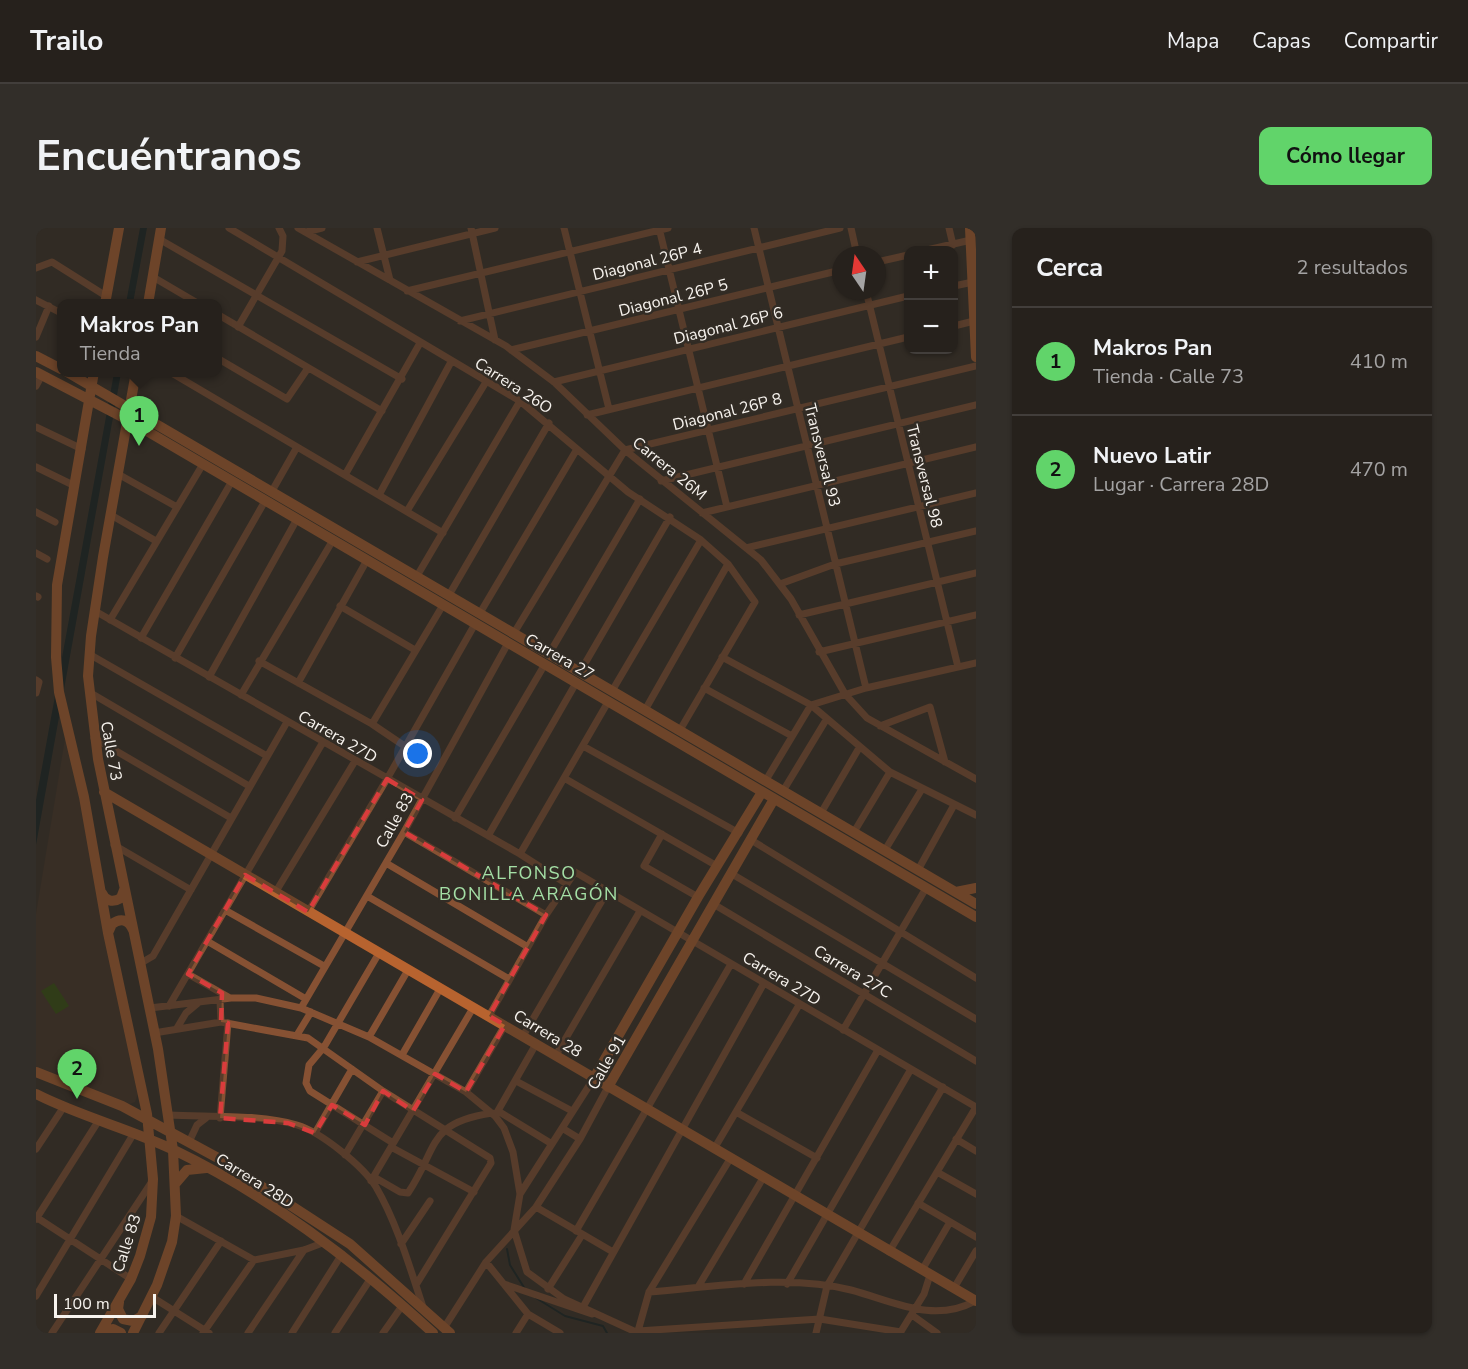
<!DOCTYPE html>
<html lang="es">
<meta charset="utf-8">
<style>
:root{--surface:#26211c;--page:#322e29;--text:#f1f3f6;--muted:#a4a3a3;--line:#423e3b;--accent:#61d46a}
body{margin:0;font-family:"Nunito Sans",sans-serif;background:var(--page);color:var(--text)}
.controls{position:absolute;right:18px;top:18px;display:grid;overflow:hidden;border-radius:12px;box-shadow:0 2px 4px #0004}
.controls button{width:54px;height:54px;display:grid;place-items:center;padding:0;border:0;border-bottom:2px solid var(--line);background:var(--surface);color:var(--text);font:30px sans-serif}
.compass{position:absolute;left:796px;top:18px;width:54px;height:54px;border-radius:50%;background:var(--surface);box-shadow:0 2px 4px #0004;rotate:347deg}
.scale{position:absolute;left:18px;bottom:15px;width:102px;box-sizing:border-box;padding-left:6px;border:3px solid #f7f3ee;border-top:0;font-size:16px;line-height:21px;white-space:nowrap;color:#f7f3ee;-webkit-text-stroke:4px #322c25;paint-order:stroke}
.you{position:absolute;left:382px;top:526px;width:21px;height:21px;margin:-15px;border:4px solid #fff;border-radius:50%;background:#1a73e8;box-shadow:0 0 0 9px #1a73e833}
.badge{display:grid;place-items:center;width:39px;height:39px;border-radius:50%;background:var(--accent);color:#111;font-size:20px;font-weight:700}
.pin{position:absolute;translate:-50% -50px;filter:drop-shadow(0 2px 3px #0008)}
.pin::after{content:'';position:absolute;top:32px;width:21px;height:18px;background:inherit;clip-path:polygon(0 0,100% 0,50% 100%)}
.popup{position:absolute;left:21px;top:71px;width:165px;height:78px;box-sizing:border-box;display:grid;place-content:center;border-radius:12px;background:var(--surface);filter:drop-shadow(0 2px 4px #0005);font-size:20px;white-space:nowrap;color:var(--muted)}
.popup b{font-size:22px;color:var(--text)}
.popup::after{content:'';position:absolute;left:50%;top:100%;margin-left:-12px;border:12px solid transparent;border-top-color:var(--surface)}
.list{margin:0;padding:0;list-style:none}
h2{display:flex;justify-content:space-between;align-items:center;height:78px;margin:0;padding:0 24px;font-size:26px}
h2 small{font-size:20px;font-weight:400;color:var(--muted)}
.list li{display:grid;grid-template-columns:39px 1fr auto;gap:18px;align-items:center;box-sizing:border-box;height:108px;padding:0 24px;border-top:2px solid var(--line)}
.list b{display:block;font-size:22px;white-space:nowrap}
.list p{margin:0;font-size:20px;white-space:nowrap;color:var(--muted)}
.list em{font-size:20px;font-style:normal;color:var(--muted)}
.map{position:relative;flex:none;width:940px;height:1105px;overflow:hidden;border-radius:12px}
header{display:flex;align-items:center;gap:36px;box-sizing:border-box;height:84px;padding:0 30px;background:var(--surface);border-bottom:2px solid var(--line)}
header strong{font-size:28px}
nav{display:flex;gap:33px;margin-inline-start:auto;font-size:21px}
.intro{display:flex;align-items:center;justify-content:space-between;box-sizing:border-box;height:144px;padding:0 36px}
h1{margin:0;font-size:42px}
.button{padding:15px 27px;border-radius:12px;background:var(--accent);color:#111;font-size:21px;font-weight:700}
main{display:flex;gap:36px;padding:0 36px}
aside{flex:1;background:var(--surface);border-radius:12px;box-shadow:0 2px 4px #0004}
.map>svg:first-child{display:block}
.education{fill:#413126}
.pitch{fill:#30510a}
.water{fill:#0a1c21}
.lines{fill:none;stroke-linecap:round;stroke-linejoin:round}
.stream{stroke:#0a1c21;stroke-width:2}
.street{stroke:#865133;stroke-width:7}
.secondary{stroke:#b7632f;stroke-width:10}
.marked{fill:none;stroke:#d93c3c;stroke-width:4.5;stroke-dasharray:12 8;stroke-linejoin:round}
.labels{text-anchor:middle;stroke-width:5;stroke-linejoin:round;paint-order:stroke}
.street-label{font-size:16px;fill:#f7f3ee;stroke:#322c25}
.neighbourhood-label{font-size:18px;letter-spacing:1.5px;fill:#a5e0a6;stroke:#322c25}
</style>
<header>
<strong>Trailo</strong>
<nav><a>Mapa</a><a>Capas</a><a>Compartir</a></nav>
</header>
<div class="intro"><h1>Encuéntranos</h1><a class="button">Cómo llegar</a></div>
<main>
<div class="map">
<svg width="940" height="1105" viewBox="0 0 940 1105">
<rect width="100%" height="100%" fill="#322c25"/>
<path class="education" d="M 31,499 L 103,863 L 99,874 L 91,877 L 0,844 L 0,686 Z"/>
<path class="pitch" d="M 18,755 L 33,778 L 20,786 L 5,763 Z"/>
<path class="water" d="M 104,0 L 111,0 L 97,75 L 90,75 Z
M 78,145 L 85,145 L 0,617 L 0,572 Z"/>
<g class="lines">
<path class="stream" d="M 471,1021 L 474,1037 L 489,1061
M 500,1070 L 529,1088 L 567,1098 L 571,1105"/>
<path class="street" d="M 193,0 L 484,173 L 592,264 L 665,312 L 692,336 L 719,374 L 644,502
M 262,0 L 470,118 L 518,154 L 589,222 L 725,332 L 755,371 L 809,466 L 831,490 L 940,551
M 341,0 L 354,52
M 435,0 L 459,112
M 528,0 L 573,181
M 623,0 L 691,279
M 718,0 L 830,460
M 815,0 L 821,27
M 913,0 L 917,17
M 270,4 L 286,0
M 123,11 L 366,151
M 891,22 L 935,12
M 321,34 L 459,0
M 841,34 L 872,27
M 0,40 L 16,34 L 70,68
M 117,49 L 163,76
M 918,58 L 937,54
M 371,63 L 632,0
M 830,63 L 922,439
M 0,72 L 25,85
M 181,86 L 346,183
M 424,93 L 804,0
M 918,98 L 938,93
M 202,99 L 246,23 L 247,8 L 243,0
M 0,109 L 13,78
M 475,122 L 805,42
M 181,130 L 251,171 L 272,140
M 134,144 L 407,305
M 518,154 L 872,68
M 0,158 L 6,147
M 551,187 L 872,109
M 0,199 L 46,221
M 0,239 L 39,258
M 82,246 L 141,279
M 309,247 L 384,115
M 625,253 L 940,177
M 236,263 L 261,219
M 343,267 L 415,134
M 371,283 L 450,154
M 0,284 L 19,294
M 666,285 L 940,219
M 75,287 L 120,313
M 710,320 L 940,265
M 0,325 L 11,331
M 381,348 L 484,173
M 744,356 L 799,336 L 940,303
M 413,367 L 513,195
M 0,368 L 2,369
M 304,378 L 379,422
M 59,383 L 484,626 L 531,656
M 444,385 L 541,221
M 763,387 L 940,345
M 74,392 L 167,236
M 478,405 L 589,222 L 940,138
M 105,410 L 196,253
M 783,424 L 940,387
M 53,426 L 231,528
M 513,426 L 604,271
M 686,429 L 775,477 L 854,544 L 940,587
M 139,430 L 229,273
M 223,433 L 336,496 L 370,519
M 544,444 L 634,289
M 173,449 L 261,291
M 0,452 L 3,454 L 0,465
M 262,455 L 331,332
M 668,460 L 756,508
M 576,463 L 665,312
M 53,464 L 213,558
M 205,467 L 297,312
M 775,477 L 830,460 L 940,435
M 609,482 L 692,336
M 336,496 L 407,377
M 844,498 L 894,479 L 909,534
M 58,510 L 195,590
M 547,518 L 703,605
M 528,550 L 681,638
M 730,552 L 775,477
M 747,563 L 790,492
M 785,585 L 823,520
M 419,590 L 509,436
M 368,604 L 510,687
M 818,604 L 854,544
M 626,606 L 608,638 L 662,669
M 452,608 L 540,455
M 715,612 L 940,750
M 78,617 L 155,662
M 849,622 L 886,561
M 484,626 L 572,474
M 350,635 L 492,719
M 882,642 L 918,577
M 696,646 L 940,791
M 239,665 L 319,533
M 331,668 L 473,751
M 679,677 L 940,833
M 189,682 L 288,738
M 272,684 L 351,551 L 439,396
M 171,713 L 270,771
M 343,725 L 288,819 L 273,837 L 270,855 L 274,863 L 357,915
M 105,735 L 117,728 L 251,494
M 152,746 L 194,770
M 184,772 L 185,794
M 133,778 L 287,514
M 114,780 L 195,770 L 220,770 L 265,780 L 333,809 L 430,864 L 459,888 L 468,900 L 477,924 L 484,966 L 478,1002 L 491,1044 L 528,1071 L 602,1105
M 265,780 L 368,604 L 472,415
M 453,788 L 510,687 L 539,644 L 940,879
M 141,800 L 150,785 L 162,775
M 807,802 L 890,660
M 118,805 L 185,794 L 272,810 L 347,863 L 454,930 L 455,935 L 380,1057
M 261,807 L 275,784
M 487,808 L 571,664
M 333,809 L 372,742
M 366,827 L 404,761
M 520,827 L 604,683
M 480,853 L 536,883
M 430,864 L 469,797
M 462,883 L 516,916
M 700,884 L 781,930
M 133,887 C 172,889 224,886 261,897 C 285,904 327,938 340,959 C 361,995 374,1040 387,1079
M 459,888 L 500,816
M 184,890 L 192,795
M 526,900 L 544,911
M 279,905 L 316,841
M 920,911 L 940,923
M 153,914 L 161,897 L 170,890
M 355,919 L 438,964
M 0,921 L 27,880
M 678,921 L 763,777
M 309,927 L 347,863
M 694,931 L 613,1064 L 602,1103 L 784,1091 L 865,1104
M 901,944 L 940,966
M 338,949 L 364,964 L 372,965 C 403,918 391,895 456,885
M 335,953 L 437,780
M 484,966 L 558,850
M 882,975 L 940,1009
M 500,979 L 577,1024
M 140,988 L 218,1032 L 268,1022 L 289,1014
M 0,989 L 95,1051
M 0,991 L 63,892
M 540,1003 L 695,736
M 365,1016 L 394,973
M 853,1024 L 940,879
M 450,1034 L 492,1086 L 524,1105
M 886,1042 L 914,994
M 468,1056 L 556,1086
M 708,1056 L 842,822
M 751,1056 L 875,841
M 662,1059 L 727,950
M 918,1060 L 940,1023
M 512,1061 L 546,1007
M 613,1064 C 676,1059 753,1046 815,1062 C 857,1073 897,1096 939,1073
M 0,1068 L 98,905
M 116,1069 L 173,1105
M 547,1079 L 728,755
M 876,1087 L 901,1105
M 408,1100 L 450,1034 L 500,979 L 544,911 L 572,859
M 16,1105 L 117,952
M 123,1105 L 185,1013
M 167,1105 L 218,1032
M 212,1105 L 268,1022
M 256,1105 L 306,1026
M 299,1105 L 335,1050
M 347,1105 L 366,1078
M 480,1105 L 492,1086
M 780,1105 L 791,1058 L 907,859
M 864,1105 L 888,1066 L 894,1047"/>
<path class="secondary" d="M 934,0 L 940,129
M 69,76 L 83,0
M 112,76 L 125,0
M 0,128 L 25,141
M 0,144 L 92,192 L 940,689
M 31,144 L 940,676
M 58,144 L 21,357 L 20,429 L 23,464 L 48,569 L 72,705 L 111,886 L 117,951 L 115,989 L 104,1028 L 95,1051 L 64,1105
M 68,564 L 940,1073
M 920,664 L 940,660
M 66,665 C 69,673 77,675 85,670 L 88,662
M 72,705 L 76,696 C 85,689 93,692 97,702
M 0,844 L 86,878 L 182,930 L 314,1016 L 414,1105
M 558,850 L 662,669 L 726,564
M 572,859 L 738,571
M 0,866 C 45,889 95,901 140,923 C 235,969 320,1034 397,1105
M 139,956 L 151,942 L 170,940
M 83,1074 L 82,1081 L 87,1091 L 97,1093 L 106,1088
M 64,1105 L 77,1101 L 85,1105
M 97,1105 L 121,1057 L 136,1014 L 140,988 L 137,922 L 122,821 L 62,531 L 52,448 L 55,408 L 67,329 L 100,144"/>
</g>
<path d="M0 0H940V1105H0ZM 351,551 L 386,572 L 368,604 L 510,687 L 453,788 L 469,797 L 430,864 L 399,846 L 377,883 L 347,863 L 329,897 L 296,877 L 279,905 L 252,895 L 184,890 L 192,795 L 185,794 L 186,765 L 152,746 L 209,647 L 272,684 Z" fill="#322c25" fill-opacity=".55" fill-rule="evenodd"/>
<path class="marked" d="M 351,551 L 386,572 L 368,604 L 510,687 L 453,788 L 469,797 L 430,864 L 399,846 L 377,883 L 347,863 L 329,897 L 296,877 L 279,905 L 252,895 L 184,890 L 192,795 L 185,794 L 186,765 L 152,746 L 209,647 L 272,684 Z"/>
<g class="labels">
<g class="street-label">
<text transform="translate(611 33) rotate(-14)" y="6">Diagonal 26P 4</text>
<text transform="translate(637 69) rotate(-14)" y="6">Diagonal 26P 5</text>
<text transform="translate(692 97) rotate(-14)" y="6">Diagonal 26P 6</text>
<text transform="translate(478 157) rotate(33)" y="6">Carrera 26O</text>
<text transform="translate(691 183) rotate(-14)" y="6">Diagonal 26P 8</text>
<text transform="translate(787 227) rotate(76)" y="6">Transversal 93</text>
<text transform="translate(634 240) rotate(39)" y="6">Carrera 26M</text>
<text transform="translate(889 248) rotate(76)" y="6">Transversal 98</text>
<text transform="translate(524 428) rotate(30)" y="6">Carrera 27</text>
<text transform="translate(302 508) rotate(30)" y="6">Carrera 27D</text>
<text transform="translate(76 523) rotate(80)" y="6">Calle 73</text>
<text transform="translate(358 592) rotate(-61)" y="6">Calle 83</text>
<text transform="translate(817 743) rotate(31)" y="6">Carrera 27C</text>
<text transform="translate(746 750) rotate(31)" y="6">Carrera 27D</text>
<text transform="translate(512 805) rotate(31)" y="6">Carrera 28</text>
<text transform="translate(570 834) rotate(-60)" y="6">Calle 91</text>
<text transform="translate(219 952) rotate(32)" y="6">Carrera 28D</text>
<text transform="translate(90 1015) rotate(-72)" y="6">Calle 83</text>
</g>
<g class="neighbourhood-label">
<text x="493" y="651">ALFONSO<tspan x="493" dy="21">BONILLA ARAGÓN</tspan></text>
</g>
</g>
</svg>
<div class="controls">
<button>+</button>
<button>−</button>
</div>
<svg class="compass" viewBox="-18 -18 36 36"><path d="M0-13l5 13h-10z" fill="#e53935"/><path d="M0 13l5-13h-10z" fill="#a4a3a3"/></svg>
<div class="scale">100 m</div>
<div class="you"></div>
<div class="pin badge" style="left:103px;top:218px">1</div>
<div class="popup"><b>Makros Pan</b>Tienda</div>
<div class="pin badge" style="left:41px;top:871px">2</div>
</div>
<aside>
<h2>Cerca<small>2 resultados</small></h2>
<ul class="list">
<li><span class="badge">1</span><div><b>Makros Pan</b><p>Tienda · Calle 73</p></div><em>410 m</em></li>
<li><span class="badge">2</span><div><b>Nuevo Latir</b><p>Lugar · Carrera 28D</p></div><em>470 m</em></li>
</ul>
</aside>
</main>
